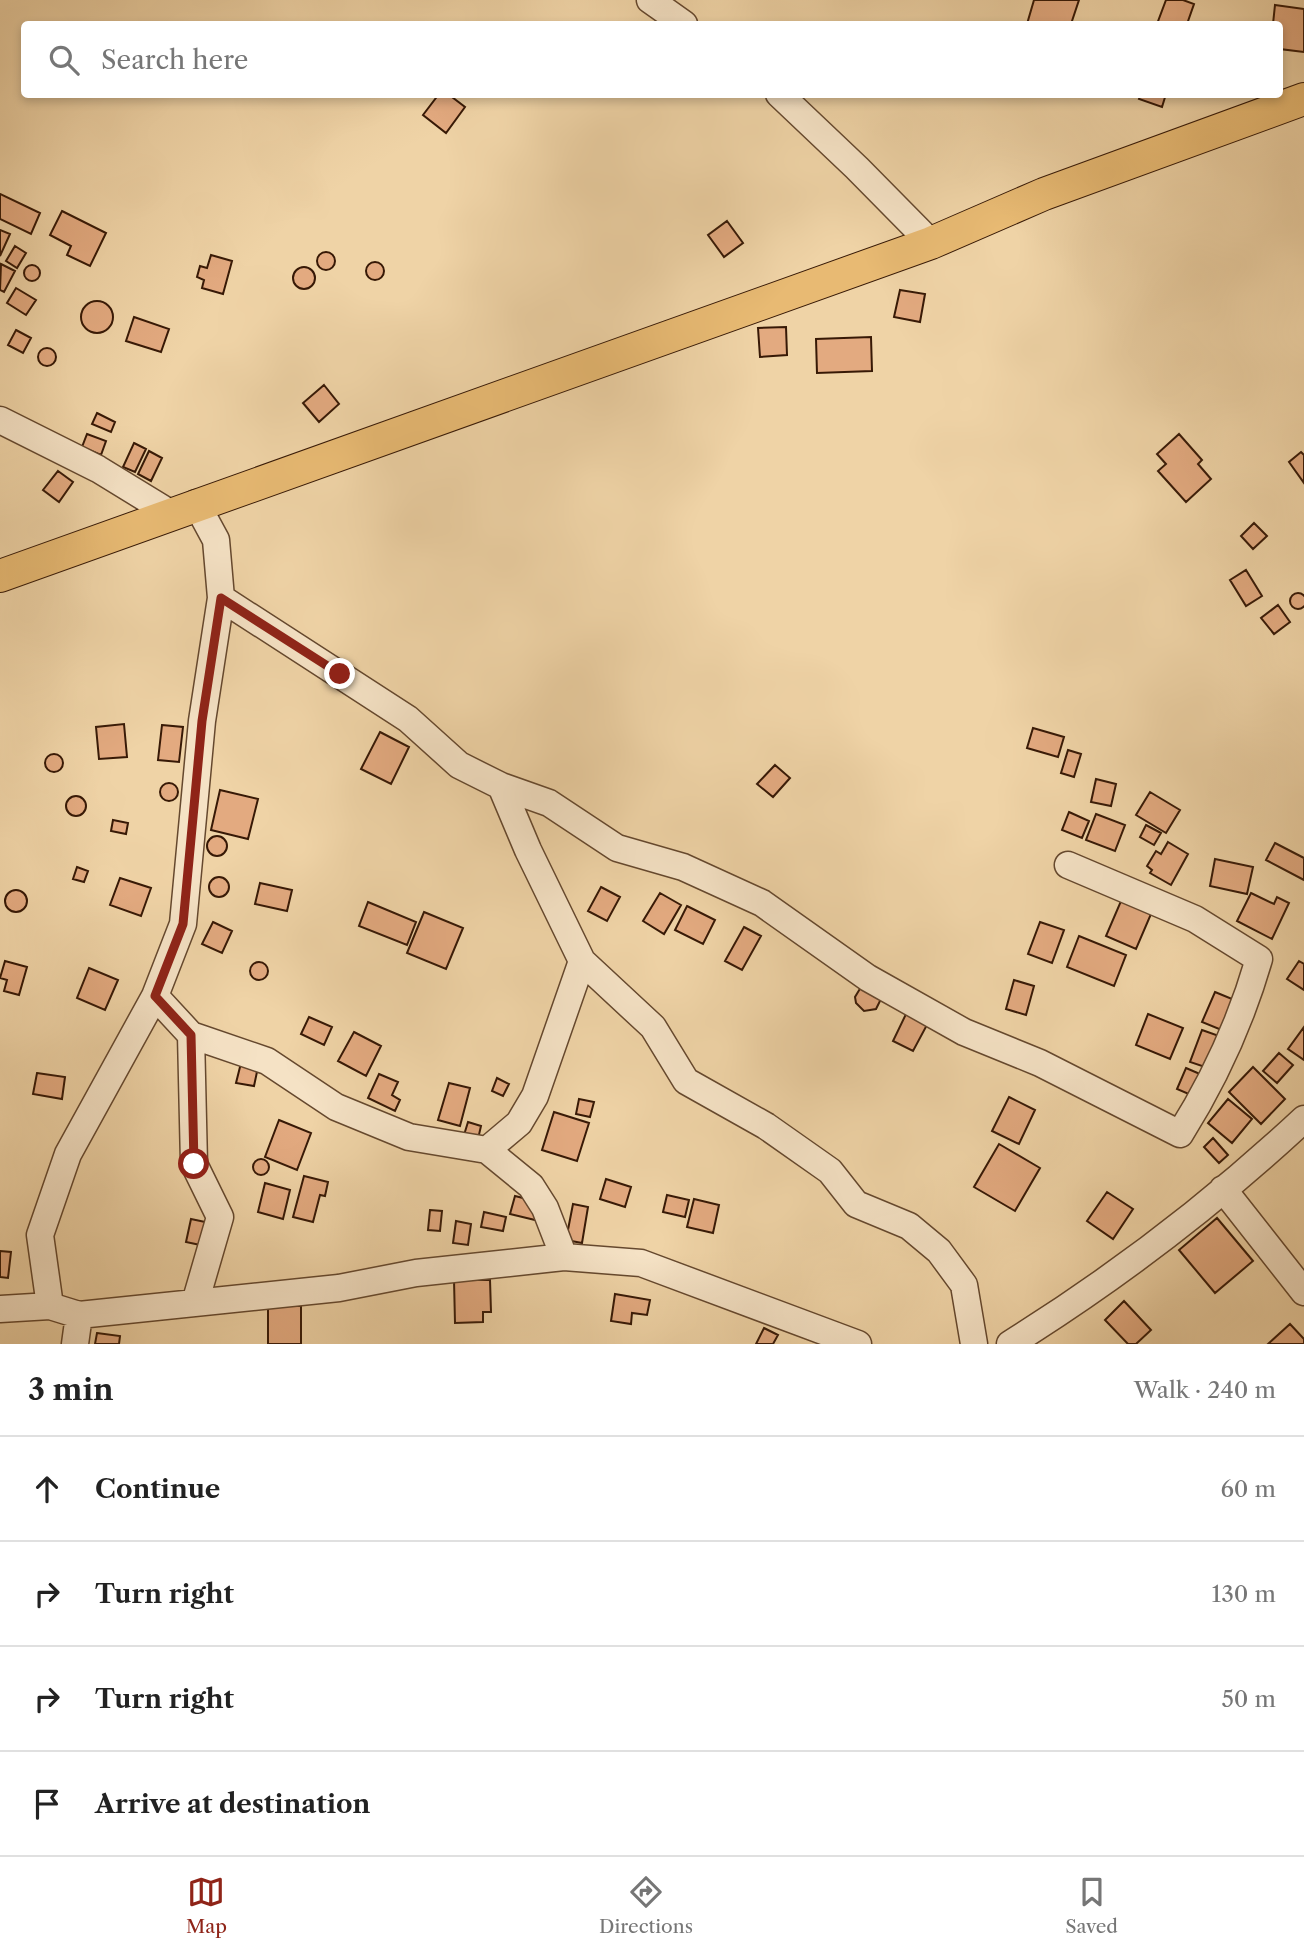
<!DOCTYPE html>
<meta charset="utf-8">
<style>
:root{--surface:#fff;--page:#f2f2f2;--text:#222;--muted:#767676;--line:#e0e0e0;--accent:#8f2418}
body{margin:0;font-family:"Libre Caslon Text",serif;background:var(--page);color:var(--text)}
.stop{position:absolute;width:21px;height:21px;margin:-16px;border:5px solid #8f2418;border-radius:50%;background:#fff}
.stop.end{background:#8f2418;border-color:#fff;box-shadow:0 2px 7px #0008}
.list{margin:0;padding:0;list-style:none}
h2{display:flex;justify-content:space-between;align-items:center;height:91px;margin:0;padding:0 28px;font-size:30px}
h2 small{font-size:23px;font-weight:400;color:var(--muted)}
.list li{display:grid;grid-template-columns:46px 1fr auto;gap:21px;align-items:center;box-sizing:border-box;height:105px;padding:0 28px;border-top:2px solid var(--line)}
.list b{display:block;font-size:26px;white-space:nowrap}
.list em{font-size:23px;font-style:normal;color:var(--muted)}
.icon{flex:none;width:38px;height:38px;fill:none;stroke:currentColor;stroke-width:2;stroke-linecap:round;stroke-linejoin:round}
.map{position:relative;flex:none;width:1304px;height:1344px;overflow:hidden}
.search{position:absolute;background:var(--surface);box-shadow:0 4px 10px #0003;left:21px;right:21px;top:21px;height:77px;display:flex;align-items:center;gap:18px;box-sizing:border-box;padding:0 24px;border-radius:7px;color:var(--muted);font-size:26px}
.sheet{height:511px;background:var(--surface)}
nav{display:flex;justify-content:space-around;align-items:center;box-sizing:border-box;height:98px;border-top:2px solid var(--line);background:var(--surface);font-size:19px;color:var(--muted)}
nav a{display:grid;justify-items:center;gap:4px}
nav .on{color:var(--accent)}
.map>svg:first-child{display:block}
.building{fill:#e3aa80;stroke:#371906;stroke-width:2}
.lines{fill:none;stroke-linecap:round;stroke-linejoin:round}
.minor-casing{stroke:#65482e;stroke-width:29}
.major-casing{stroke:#371906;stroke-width:34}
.minor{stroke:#f5e2c5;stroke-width:26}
.major{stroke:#e8ba73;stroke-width:32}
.route{stroke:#8f2418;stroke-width:9}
</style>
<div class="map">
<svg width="1304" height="1344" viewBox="0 0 1304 1344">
<rect width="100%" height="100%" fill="#efd3a6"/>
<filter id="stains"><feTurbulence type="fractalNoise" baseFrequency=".00286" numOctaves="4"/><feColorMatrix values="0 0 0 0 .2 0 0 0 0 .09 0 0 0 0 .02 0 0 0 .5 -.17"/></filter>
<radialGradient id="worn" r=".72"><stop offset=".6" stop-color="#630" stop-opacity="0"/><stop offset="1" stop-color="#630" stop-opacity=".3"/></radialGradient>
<path class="building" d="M 1034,0 L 1079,0 L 1071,24 L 1027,24 Z
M 1166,0 L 1183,0 L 1194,4 L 1187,24 L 1157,24 Z
M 1275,5 L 1304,9 L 1304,52 L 1280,49 L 1280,24 L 1273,24 Z
M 439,94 L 448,94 L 465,107 L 446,133 L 423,115 Z
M 1141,94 L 1166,94 L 1162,107 L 1139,99 Z
M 0,194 L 40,213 L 31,234 L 0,219 Z
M 62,211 L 106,233 L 90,266 L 67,255 L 71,246 L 50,235 Z
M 727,221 L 743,243 L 724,257 L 708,235 Z
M 0,230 L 10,234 L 0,256 Z
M 15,246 L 26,253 L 17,268 L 6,261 Z
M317 261a9 9 0 1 1 18 0a9 9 0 1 1-18 0Z
M 211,255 L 232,261 L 223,294 L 202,288 L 204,280 L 197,277 L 200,266 L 207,268 Z
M366 271a9 9 0 1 1 18 0a9 9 0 1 1-18 0Z
M 1,264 L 15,271 L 4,292 L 0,290 Z
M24 273a8 8 0 1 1 16 0a8 8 0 1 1-16 0Z
M293 278a11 11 0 1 1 22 0a11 11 0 1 1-22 0Z
M 16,288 L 36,300 L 26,315 L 7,303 Z
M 900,290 L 925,294 L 920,322 L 894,317 Z
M81 317a16 16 0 1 1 32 0a16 16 0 1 1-32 0Z
M 134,317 L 169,329 L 161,352 L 126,341 Z
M 786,327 L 787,355 L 760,357 L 758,328 Z
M 16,330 L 31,338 L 23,353 L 8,345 Z
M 871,337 L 872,371 L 817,373 L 816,339 Z
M38 357a9 9 0 1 1 18 0a9 9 0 1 1-18 0Z
M 324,385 L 339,404 L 319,422 L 303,403 Z
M 97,413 L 115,422 L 111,432 L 92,424 Z
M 87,434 L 106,441 L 101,455 L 82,447 Z
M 1179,434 L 1202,460 L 1198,464 L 1211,479 L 1186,502 L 1158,471 L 1166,464 L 1157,454 Z
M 134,443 L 146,449 L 135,472 L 123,467 Z
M 149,451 L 162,458 L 151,481 L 138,474 Z
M 1301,452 L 1304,455 L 1304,483 L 1289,462 Z
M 58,471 L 73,482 L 59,502 L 43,490 Z
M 1254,523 L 1267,536 L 1253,549 L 1241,536 Z
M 1246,570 L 1262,596 L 1246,606 L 1230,580 Z
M1290 601a8 8 0 1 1 16 0a8 8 0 1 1-16 0Z
M 1278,605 L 1290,622 L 1274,634 L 1261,618 Z
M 124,724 L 127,757 L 99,759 L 96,727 Z
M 162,725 L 183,727 L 179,762 L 158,760 Z
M 1033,728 L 1064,737 L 1058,757 L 1027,748 Z
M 380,732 L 409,747 L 391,784 L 361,769 Z
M 1068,750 L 1081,754 L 1074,777 L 1061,773 Z
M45 763a9 9 0 1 1 18 0a9 9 0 1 1-18 0Z
M 775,765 L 790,778 L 773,797 L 757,784 Z
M 1096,779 L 1116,784 L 1111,806 L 1091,802 Z
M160 792a9 9 0 1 1 18 0a9 9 0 1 1-18 0Z
M 220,790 L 258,799 L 248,839 L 211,830 Z
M 1150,792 L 1180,810 L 1166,833 L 1136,815 Z
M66 806a10 10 0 1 1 20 0a10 10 0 1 1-20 0Z
M 1069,812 L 1089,821 L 1082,838 L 1062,830 Z
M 1096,814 L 1125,825 L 1115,851 L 1086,840 Z
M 113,820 L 128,823 L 126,834 L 111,831 Z
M 1146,825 L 1161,833 L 1154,845 L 1140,837 Z
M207 846a10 10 0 1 1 20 0a10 10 0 1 1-20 0Z
M 1168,842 L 1188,854 L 1171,885 L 1150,873 L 1152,870 L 1147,866 L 1156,851 L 1161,854 Z
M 1275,843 L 1304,858 L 1304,880 L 1266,860 Z
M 1215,859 L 1253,867 L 1247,894 L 1210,886 Z
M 77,867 L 88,871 L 84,882 L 73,879 Z
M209 887a10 10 0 1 1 20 0a10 10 0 1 1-20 0Z
M 120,878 L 151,888 L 141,916 L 110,905 Z
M 260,883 L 292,890 L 287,911 L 255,904 Z
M 601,887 L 620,897 L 607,921 L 588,911 Z
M5 901a11 11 0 1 1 22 0a11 11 0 1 1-22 0Z
M 660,893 L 681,905 L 664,934 L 643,921 Z
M 1251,893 L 1274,904 L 1277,897 L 1289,903 L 1272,939 L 1237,921 Z
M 1121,901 L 1151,914 L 1136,949 L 1106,936 Z
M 368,902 L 416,922 L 407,945 L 359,926 Z
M 687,906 L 715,920 L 703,944 L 675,930 Z
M 424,912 L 463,928 L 446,969 L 407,953 Z
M 213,922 L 232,931 L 222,953 L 202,944 Z
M 1040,922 L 1064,930 L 1052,963 L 1028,954 Z
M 744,927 L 761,936 L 742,970 L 725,961 Z
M 1079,936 L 1126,955 L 1114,986 L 1067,967 Z
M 5,961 L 27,967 L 19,995 L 4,991 L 7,980 L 0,978 Z
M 1299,961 L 1304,964 L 1304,990 L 1287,979 Z
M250 971a9 9 0 1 1 18 0a9 9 0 1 1-18 0Z
M 89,968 L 118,980 L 105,1010 L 77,998 Z
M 1014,980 L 1034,986 L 1026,1015 L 1006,1009 Z
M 861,987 L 881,999 L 876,1009 L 864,1011 L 856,1003 L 855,997 Z
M 1215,992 L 1237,1001 L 1224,1031 L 1202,1022 Z
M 907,1012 L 928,1023 L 913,1051 L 893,1041 Z
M 1148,1014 L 1183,1028 L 1170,1059 L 1136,1045 Z
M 309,1017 L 332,1027 L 324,1045 L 301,1034 Z
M 1304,1027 L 1304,1060 L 1288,1049 Z
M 1202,1030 L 1222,1037 L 1211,1069 L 1190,1062 Z
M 354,1032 L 381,1046 L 366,1076 L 338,1061 Z
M 1279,1053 L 1293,1065 L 1277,1083 L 1263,1071 Z
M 241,1063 L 258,1067 L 254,1086 L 236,1083 Z
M 1253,1067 L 1285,1099 L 1261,1124 L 1229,1092 Z
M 1186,1068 L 1207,1077 L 1198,1098 L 1177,1089 Z
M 37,1073 L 65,1077 L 62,1099 L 33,1094 Z
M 379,1074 L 398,1082 L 392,1095 L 400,1100 L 395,1111 L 368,1098 Z
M 497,1078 L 509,1084 L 503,1096 L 492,1091 Z
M 449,1083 L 470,1088 L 460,1126 L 438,1120 Z
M 1009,1097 L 1035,1110 L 1019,1144 L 992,1131 Z
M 579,1099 L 594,1102 L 590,1117 L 576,1114 Z
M 1228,1099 L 1252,1119 L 1232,1143 L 1208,1123 Z
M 554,1112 L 589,1123 L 577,1161 L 542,1150 Z
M 279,1120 L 311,1133 L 297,1170 L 265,1157 Z
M 468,1122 L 481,1126 L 478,1139 L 464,1135 Z
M 1213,1138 L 1228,1155 L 1219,1163 L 1204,1147 Z
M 999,1144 L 1040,1168 L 1015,1211 L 974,1187 Z
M253 1167a8 8 0 1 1 16 0a8 8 0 1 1-16 0Z
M 304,1176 L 328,1182 L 325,1196 L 320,1195 L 313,1222 L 293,1217 Z
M 606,1179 L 631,1187 L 625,1207 L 600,1199 Z
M 265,1183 L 290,1190 L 283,1219 L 258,1212 Z
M 1107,1192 L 1133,1209 L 1113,1239 L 1087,1221 Z
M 667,1195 L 689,1200 L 685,1217 L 663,1212 Z
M 515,1196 L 539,1202 L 535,1220 L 510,1214 Z
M 694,1199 L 719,1205 L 713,1233 L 687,1227 Z
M 573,1204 L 588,1207 L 582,1243 L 566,1240 Z
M 430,1210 L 442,1211 L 440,1231 L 428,1230 Z
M 484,1212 L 506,1217 L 503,1231 L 481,1227 Z
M 1217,1218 L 1253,1261 L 1215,1293 L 1179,1250 Z
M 191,1219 L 210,1223 L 205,1246 L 186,1242 Z
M 456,1221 L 471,1224 L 468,1245 L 453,1243 Z
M 0,1251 L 11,1252 L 8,1278 L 0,1277 Z
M 454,1280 L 490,1280 L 491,1312 L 483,1312 L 483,1322 L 455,1323 Z
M 615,1294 L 650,1300 L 647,1315 L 632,1313 L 631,1324 L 611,1321 Z
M 1124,1301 L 1151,1330 L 1136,1344 L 1128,1344 L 1105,1320 Z
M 268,1306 L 301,1306 L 301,1344 L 268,1344 Z
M 1290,1324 L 1304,1339 L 1304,1344 L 1268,1344 Z
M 764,1328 L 778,1335 L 773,1344 L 756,1344 Z
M 97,1333 L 120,1336 L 119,1344 L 95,1344 Z"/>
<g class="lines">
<g class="minor-casing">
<path id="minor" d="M 650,0 L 684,24
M 779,94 L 857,168 L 931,243
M 0,420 L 98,469 L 170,513
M 221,598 L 408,719 L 459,765 L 501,786 L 549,803 L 617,848 L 683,867 L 762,903 L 868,978 L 964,1032 L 1040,1063 L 1180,1134 C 1214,1080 1241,1021 1259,959 L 1195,919 L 1068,865
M 501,786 L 528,850 L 582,961 L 653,1027 L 686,1081 L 766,1126 L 830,1171 L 856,1204 L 909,1226 L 939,1251 L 964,1285 L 974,1344
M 155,996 L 191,1035 L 267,1061 L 336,1107 L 409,1137 L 487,1150 L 531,1186 L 545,1208 L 564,1257
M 191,1035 L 194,1164 L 220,1217 L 195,1303
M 487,1150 L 519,1123 L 535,1096 L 582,961
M 1223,1189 L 1304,1292
M 50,1306 L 40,1235 L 68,1154 L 155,996 L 183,924 L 202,721 L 221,598 L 216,540 L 196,503
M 0,1309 L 50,1306 L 79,1315 L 339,1288 L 416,1273 L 564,1257 L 641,1263 L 858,1344
M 75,1344 L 79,1315
M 1010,1344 C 1114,1279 1214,1203 1304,1119"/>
</g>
<g class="major-casing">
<path id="major" d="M 0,576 L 931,243 L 1044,194 L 1304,99"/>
</g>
<use href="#minor" class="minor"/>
<use href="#major" class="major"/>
</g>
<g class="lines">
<path class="route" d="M 194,1164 L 191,1035 L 155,996 L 183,924 L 202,721 L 221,598 L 340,674"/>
</g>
<rect width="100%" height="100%" filter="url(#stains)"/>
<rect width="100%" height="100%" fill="url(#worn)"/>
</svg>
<div class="stop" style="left:194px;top:1164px"></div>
<div class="stop end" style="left:340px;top:674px"></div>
<div class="search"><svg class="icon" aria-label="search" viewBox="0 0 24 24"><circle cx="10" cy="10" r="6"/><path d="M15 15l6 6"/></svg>Search here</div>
</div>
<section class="sheet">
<h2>3 min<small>Walk · 240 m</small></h2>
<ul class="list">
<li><svg class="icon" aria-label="ahead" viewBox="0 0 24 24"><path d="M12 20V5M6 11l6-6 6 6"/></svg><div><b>Continue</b></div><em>60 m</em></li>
<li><svg class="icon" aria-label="right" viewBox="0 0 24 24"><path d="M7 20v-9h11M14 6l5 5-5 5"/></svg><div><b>Turn right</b></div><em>130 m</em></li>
<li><svg class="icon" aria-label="right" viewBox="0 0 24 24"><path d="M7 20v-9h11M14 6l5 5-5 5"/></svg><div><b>Turn right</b></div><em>50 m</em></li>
<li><svg class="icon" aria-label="arrive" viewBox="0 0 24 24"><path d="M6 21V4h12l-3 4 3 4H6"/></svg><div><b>Arrive at destination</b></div></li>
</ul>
</section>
<nav>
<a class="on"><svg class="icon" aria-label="map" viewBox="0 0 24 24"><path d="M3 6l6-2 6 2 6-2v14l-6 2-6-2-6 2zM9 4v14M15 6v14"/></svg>Map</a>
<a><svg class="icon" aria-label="directions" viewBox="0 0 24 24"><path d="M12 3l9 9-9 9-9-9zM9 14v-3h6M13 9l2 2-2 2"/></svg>Directions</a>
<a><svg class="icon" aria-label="saved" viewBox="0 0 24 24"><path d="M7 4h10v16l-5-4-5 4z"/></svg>Saved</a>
</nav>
